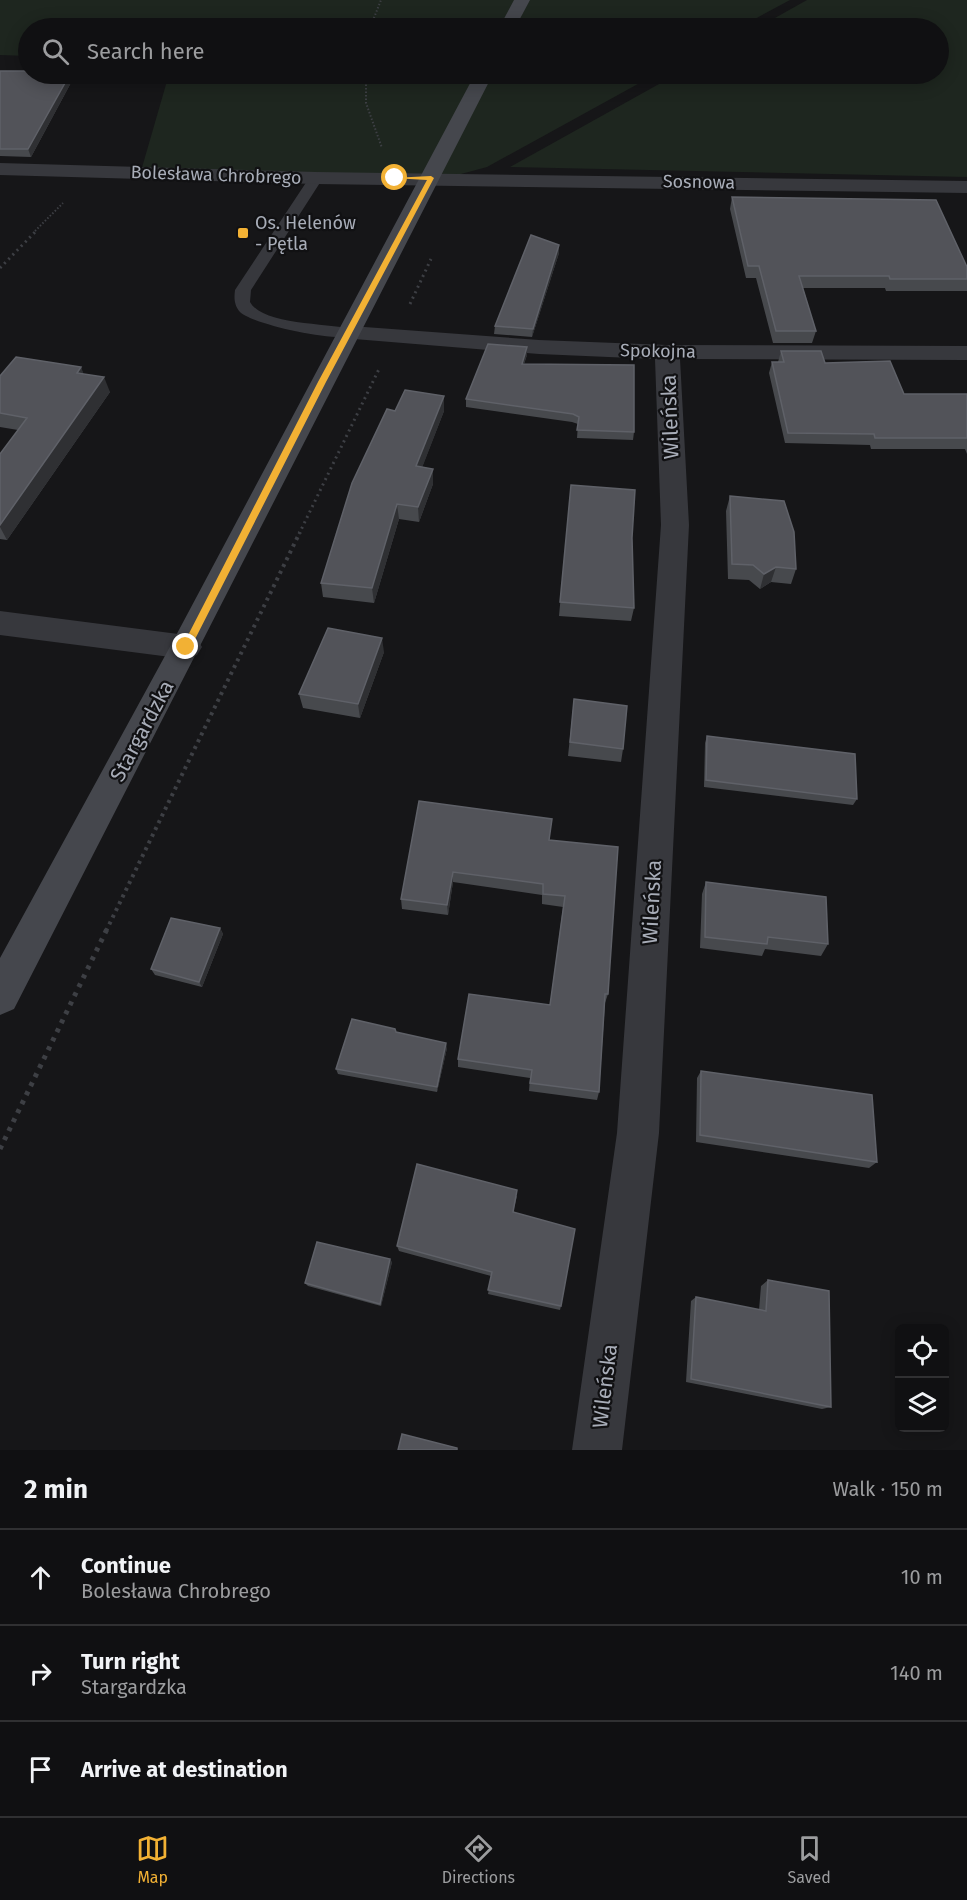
<!DOCTYPE html>
<meta charset="utf-8">
<style>
:root{--surface:#101012;--page:#19191b;--text:#f1f3f6;--muted:#9c9d9f;--line:#303032;--accent:#f2b134}
body{margin:0;font-family:"Fira Sans",sans-serif;background:var(--page);color:var(--text)}
.controls{position:absolute;right:18px;bottom:18px;display:grid;overflow:hidden;border-radius:9px;box-shadow:0 3px 15px #0003}
.controls button{width:54px;height:54px;display:grid;place-items:center;padding:0;border:0;border-bottom:2px solid var(--line);background:var(--surface);color:var(--text);font:30px sans-serif}
.stop{position:absolute;width:18px;height:18px;margin:-14px;border:4px solid #f2b134;border-radius:50%;background:#fff}
.stop.end{background:#f2b134;border-color:#fff;box-shadow:0 2px 6px #0008}
.list{margin:0;padding:0;list-style:none}
h2{display:flex;justify-content:space-between;align-items:center;height:78px;margin:0;padding:0 24px;font-size:26px}
h2 small{font-size:20px;font-weight:400;color:var(--muted)}
.list li{display:grid;grid-template-columns:39px 1fr auto;gap:18px;align-items:center;box-sizing:border-box;height:96px;padding:0 24px;border-top:2px solid var(--line)}
.list b{display:block;font-size:22px;white-space:nowrap}
.list p{margin:0;font-size:20px;white-space:nowrap;color:var(--muted)}
.list em{font-size:20px;font-style:normal;color:var(--muted)}
.icon{flex:none;width:33px;height:33px;fill:none;stroke:currentColor;stroke-width:2;stroke-linecap:round;stroke-linejoin:round}
.map{position:relative;flex:none;width:967px;height:1450px;overflow:hidden}
.search{position:absolute;background:var(--surface);box-shadow:0 3px 15px #0003;left:18px;right:18px;top:18px;height:66px;display:flex;align-items:center;gap:15px;box-sizing:border-box;padding:0 21px;border-radius:33px;color:var(--muted);font-size:22px}
.sheet{height:366px;background:var(--surface)}
nav{display:flex;justify-content:space-around;align-items:center;box-sizing:border-box;height:84px;border-top:2px solid var(--line);background:var(--surface);font-size:16px;color:var(--muted)}
nav a{display:grid;justify-items:center;gap:3px}
nav .on{color:var(--accent)}
.map>svg:first-child{display:block}
.green{fill:#1e261f}
.lines{fill:none;stroke-linecap:round;stroke-linejoin:round}
.path-far3{stroke:#3d3f44;stroke-width:2;stroke-dasharray:1.5 2;stroke-linecap:butt}
.path-far2{stroke:#3d3f44;stroke-width:3;stroke-dasharray:2 4;stroke-linecap:butt}
.path-far1{stroke:#3d3f44;stroke-width:4;stroke-dasharray:3 4.5;stroke-linecap:butt}
.path{stroke:#3d3f44;stroke-width:5;stroke-dasharray:4 6;stroke-linecap:butt}
.lane{fill:#37383d;fill-rule:evenodd}
.street{fill:#37383d;fill-rule:evenodd}
.secondary{fill:#45474d;fill-rule:evenodd}
.wall{fill:#47494d}
.shaded-wall{fill:#2f3033}
.building{fill:#525359;stroke:#5f6168;stroke-width:1.5}
.route{fill:#f2b134}
.poi-dot{fill:#f2b134;stroke:#111113;stroke-width:2}
.labels{text-anchor:middle;stroke-width:4.5;stroke-linejoin:round;paint-order:stroke}
.far-street-label{font-size:18px;fill:#a8adb8;stroke:#111113}
.far-poi-label{font-size:18px;fill:#a8adb8;stroke:#111113;text-anchor:start}
.street-label{font-size:21px;fill:#a8adb8;stroke:#111113}
</style>
<div class="map">
<svg width="967" height="1450" viewBox="0 0 967 1450">
<rect width="100%" height="100%" fill="#161618"/>
<path class="green" d="M 0,0 L 790,0 L 738,28 L 28,28 L 28,56 L 0,55 Z
M 807,0 L 967,0 L 967,177 L 510,167 L 677,74 L 938,74 L 938,28 L 757,28 Z
M 169,74 L 656,74 L 487,167 L 461,174 L 316,178 L 141,171 Z"/>
<g class="lines">
<path class="path-far3" d="M 370,28 L 381,0
M 366,74 L 366,103 L 382,148
M 35,231 L 63,203"/>
<path class="path-far2" d="M 0,268 L 37,230
M 410,304 L 431,259
M 299,534 L 380,367"/>
<path class="path-far1" d="M 106,931 L 300,532"/>
<path class="path" d="M 0,1149 L 107,929"/>
<path class="lane" d="M 316,174 L 323,178 L 251,290 L 250,302 C 263,326 332,323 357,330 L 359,333 C 349,346 253,325 240,312 C 234,305 234,298 235,290 L 311,175 Z"/>
<path class="street" d="M 0,163 L 316,172 L 967,181 L 967,193 L 316,184 L 0,175 Z
M 351,326 L 539,340 L 667,345 L 967,346 L 967,360 L 680,359 L 689,525 L 659,1133 L 622,1450 L 572,1450 L 617,1133 L 661,525 L 655,359 L 539,354 L 342,338 L 339,333 L 342,328 Z
M 0,611 L 186,635 L 197,639 L 202,647 L 197,655 L 186,659 L 0,635 Z"/>
<path class="secondary" d="M 514,0 L 530,0 L 515,28 L 499,28 Z
M 475,74 L 493,74 L 14,1009 L 0,1015 L 0,958 L 172,643 Z"/>
</g>
<path class="wall" d="M 0,71 L 73,79 L 31,157 L 0,156 Z
M 732,197 L 967,267 L 967,291 L 886,291 L 885,288 L 803,288 L 816,331 L 812,343 L 773,343 L 756,278 L 746,278 L 730,209 Z
M 559,245 L 559,253 L 532,337 L 494,334 L 495,326 Z
M 781,351 L 825,363 L 904,394 L 967,394 L 967,454 L 965,449 L 871,449 L 870,445 L 785,443 L 769,373 L 772,362 L 778,362 Z
M 527,355 L 524,364 L 634,432 L 633,440 L 577,438 L 578,424 L 572,422 L 466,407 L 466,399 Z
M 81,367 L 83,374 L 110,392 L 7,540 L 0,539 L 0,454 L 18,430 L 0,427 L 0,376 Z
M 444,396 L 444,411 L 422,467 L 433,484 L 419,522 L 399,519 L 374,603 L 323,597 L 321,583 L 395,411 Z
M 571,485 L 632,538 L 634,608 L 631,621 L 559,616 Z
M 730,496 L 796,569 L 791,584 L 771,582 L 760,589 L 749,580 L 728,579 L 726,511 Z
M 384,652 L 360,718 L 303,708 L 299,694 Z
M 574,699 L 623,749 L 621,762 L 568,756 Z
M 707,736 L 857,799 L 853,805 L 704,787 L 705,743 Z
M 419,801 L 550,840 L 608,994 L 605,1003 L 599,1092 L 597,1100 L 529,1091 L 530,1078 L 458,1067 L 458,1059 L 550,1005 L 563,907 L 542,904 L 542,895 L 453,882 L 448,915 L 402,909 L 401,899 Z
M 706,882 L 828,944 L 821,956 L 765,949 L 762,956 L 700,948 L 702,894 Z
M 220,928 L 223,934 L 202,987 L 155,975 L 151,969 Z
M 447,1048 L 437,1092 L 338,1074 L 336,1069 Z
M 701,1071 L 877,1162 L 869,1168 L 696,1142 L 697,1078 Z
M 517,1196 L 513,1212 L 561,1306 L 560,1310 L 488,1294 L 491,1276 L 399,1251 L 397,1246 Z
M 392,1262 L 381,1306 L 308,1286 L 305,1283 Z
M 768,1280 L 831,1407 L 822,1409 L 686,1382 L 691,1301 L 696,1297 L 759,1310 L 761,1286 Z"/>
<path class="shaded-wall" d="M 70,74 L 71,74 L 73,79 L 31,157 L 28,149 Z
M 559,245 L 559,253 L 532,337 L 533,329 Z
M 527,347 L 527,355 L 521,372 L 522,364 Z
M 81,367 L 87,383 L 77,373 Z
M 104,377 L 110,392 L 7,540 L 0,527 L 0,525 Z
M 444,396 L 444,411 L 417,481 L 416,466 Z
M 433,469 L 433,484 L 419,522 L 418,507 Z
M 397,504 L 399,519 L 374,603 L 372,588 Z
M 776,567 L 771,582 L 760,589 L 764,574 Z
M 382,638 L 384,652 L 360,718 L 358,704 Z
M 453,872 L 453,882 L 448,915 L 447,905 Z
M 220,928 L 223,934 L 202,987 L 199,982 Z
M 446,1043 L 447,1048 L 437,1092 L 437,1087 Z
M 390,1259 L 392,1262 L 381,1306 L 380,1304 Z"/>
<path class="building" d="M 0,71 L 28,71 L 28,74 L 70,74 L 28,149 L 0,149 Z
M 732,197 L 936,200 L 967,267 L 967,279 L 890,279 L 889,276 L 799,276 L 816,331 L 776,331 L 759,266 L 748,266 Z
M 531,235 L 559,245 L 533,329 L 495,326 Z
M 488,344 L 527,347 L 522,364 L 634,365 L 634,432 L 577,430 L 579,417 L 573,414 L 466,399 Z
M 781,351 L 821,351 L 825,363 L 890,361 L 904,394 L 967,394 L 967,438 L 875,438 L 874,434 L 788,433 L 772,362 L 784,362 Z
M 16,357 L 81,367 L 77,373 L 104,377 L 0,525 L 0,454 L 27,418 L 0,413 L 0,376 Z
M 405,390 L 444,396 L 416,466 L 433,469 L 418,507 L 397,504 L 372,588 L 321,583 L 352,483 L 387,409 L 395,411 Z
M 571,485 L 635,490 L 632,538 L 634,608 L 560,602 Z
M 730,496 L 784,501 L 794,532 L 796,569 L 776,567 L 764,574 L 753,565 L 732,564 Z
M 328,628 L 382,638 L 358,704 L 299,694 Z
M 574,699 L 627,706 L 623,749 L 570,742 Z
M 707,736 L 855,754 L 857,799 L 706,780 Z
M 419,801 L 552,819 L 549,840 L 618,847 L 608,994 L 605,994 L 599,1092 L 530,1083 L 532,1070 L 458,1059 L 469,994 L 550,1005 L 565,896 L 543,894 L 543,884 L 453,872 L 447,905 L 401,899 Z
M 706,882 L 826,897 L 828,944 L 768,937 L 767,944 L 705,937 Z
M 171,918 L 220,928 L 199,982 L 151,969 Z
M 352,1019 L 395,1029 L 396,1032 L 446,1043 L 437,1087 L 336,1069 Z
M 701,1071 L 872,1095 L 877,1162 L 700,1135 Z
M 417,1164 L 517,1190 L 513,1212 L 575,1229 L 561,1306 L 488,1290 L 492,1272 L 397,1246 Z
M 317,1242 L 390,1259 L 380,1304 L 305,1283 Z
M 768,1280 L 829,1291 L 831,1407 L 691,1379 L 696,1297 L 766,1311 Z
M 402,1434 L 457,1448 L 457,1450 L 398,1450 Z"/>
<path class="route" d="M 431,176 L 434,178 L 326,382 L 191,647 L 183,650 L 182,647 L 318,382 L 427,180 L 392,178 Z"/>
<rect class="poi-dot" x="237" y="227" width="12" height="12" rx="3"/>
<g class="labels">
<g class="far-street-label">
<text transform="translate(216 175) rotate(2)" y="6">Bolesława Chrobrego</text>
<text transform="translate(699 182) rotate(1)" y="6">Sosnowa</text>
<text transform="translate(658 351) rotate(1)" y="6">Spokojna</text>
</g>
<g class="far-poi-label">
<text x="255" y="229">Os. Helenów<tspan x="255" dy="21">- Pętla</tspan></text>
</g>
<g class="street-label">
<text transform="translate(670 417) rotate(-92)" y="7">Wileńska</text>
<text transform="translate(142 731) rotate(-62)" y="7">Stargardzka</text>
<text transform="translate(652 902) rotate(-87)" y="7">Wileńska</text>
<text transform="translate(605 1386) rotate(-83)" y="7">Wileńska</text>
</g>
</g>
</svg>
<div class="controls">
<button><svg class="icon" aria-label="locate" viewBox="0 0 24 24"><circle cx="12" cy="12" r="6"/><path d="M12 2v4M12 18v4M2 12h4M18 12h4"/></svg></button>
<button><svg class="icon" aria-label="layers" viewBox="0 0 24 24"><path d="M12 4l9 5-9 5-9-5zM3 14l9 5 9-5"/></svg></button>
</div>
<div class="stop" style="left:395px;top:178px"></div>
<div class="stop end" style="left:186px;top:647px"></div>
<div class="search"><svg class="icon" aria-label="search" viewBox="0 0 24 24"><circle cx="10" cy="10" r="6"/><path d="M15 15l6 6"/></svg>Search here</div>
</div>
<section class="sheet">
<h2>2 min<small>Walk · 150 m</small></h2>
<ul class="list">
<li><svg class="icon" aria-label="ahead" viewBox="0 0 24 24"><path d="M12 20V5M6 11l6-6 6 6"/></svg><div><b>Continue</b><p>Bolesława Chrobrego</p></div><em>10 m</em></li>
<li><svg class="icon" aria-label="right" viewBox="0 0 24 24"><path d="M7 20v-9h11M14 6l5 5-5 5"/></svg><div><b>Turn right</b><p>Stargardzka</p></div><em>140 m</em></li>
<li><svg class="icon" aria-label="arrive" viewBox="0 0 24 24"><path d="M6 21V4h12l-3 4 3 4H6"/></svg><div><b>Arrive at destination</b></div></li>
</ul>
</section>
<nav>
<a class="on"><svg class="icon" aria-label="map" viewBox="0 0 24 24"><path d="M3 6l6-2 6 2 6-2v14l-6 2-6-2-6 2zM9 4v14M15 6v14"/></svg>Map</a>
<a><svg class="icon" aria-label="directions" viewBox="0 0 24 24"><path d="M12 3l9 9-9 9-9-9zM9 14v-3h6M13 9l2 2-2 2"/></svg>Directions</a>
<a><svg class="icon" aria-label="saved" viewBox="0 0 24 24"><path d="M7 4h10v16l-5-4-5 4z"/></svg>Saved</a>
</nav>
